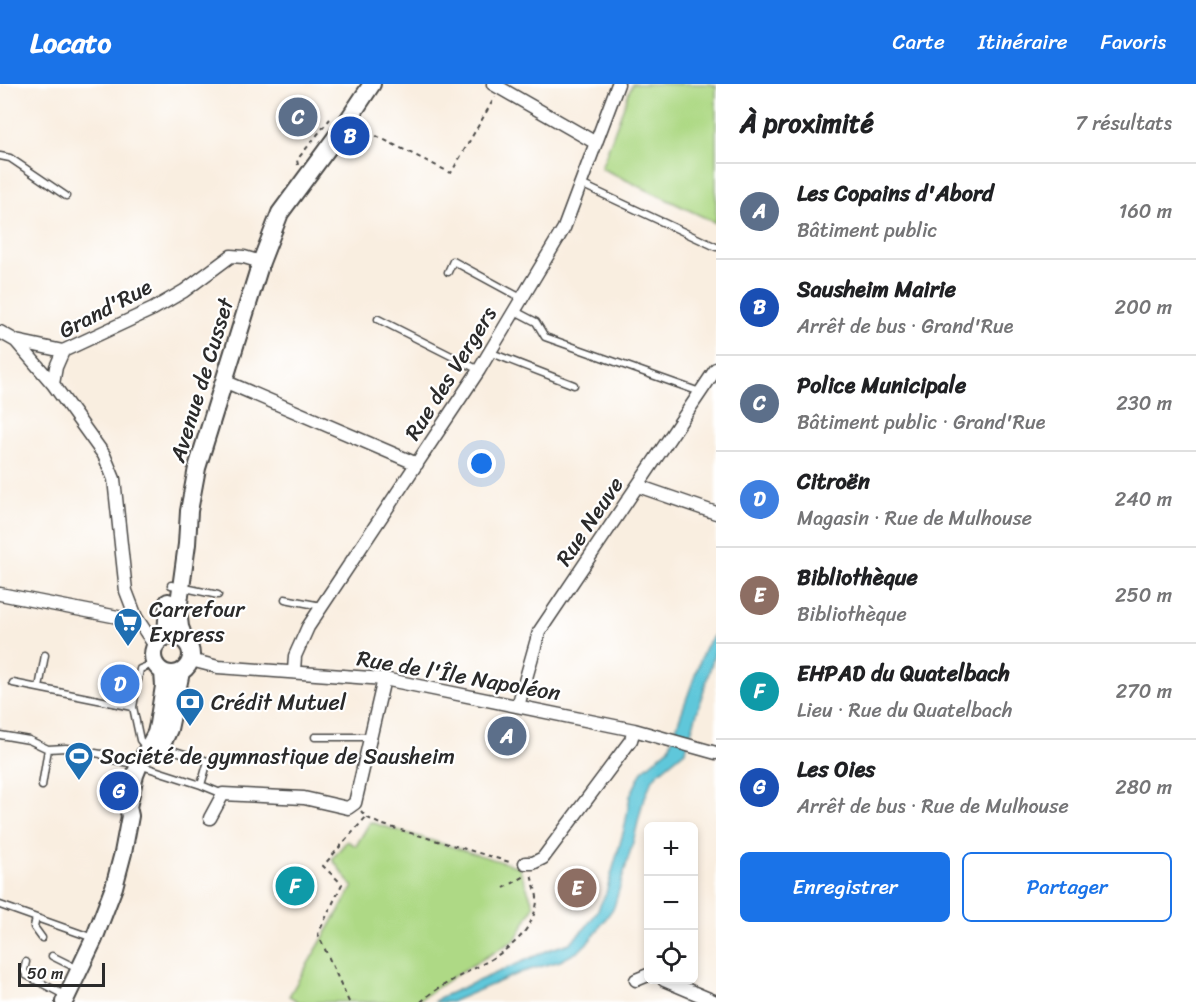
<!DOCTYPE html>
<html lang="fr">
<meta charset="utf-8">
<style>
:root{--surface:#fff;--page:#f2f2f2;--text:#202124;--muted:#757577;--line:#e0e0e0;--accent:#1a73e8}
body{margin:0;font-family:Sriracha,sans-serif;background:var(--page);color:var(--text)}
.controls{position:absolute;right:18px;bottom:18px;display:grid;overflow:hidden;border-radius:9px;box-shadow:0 3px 9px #0003}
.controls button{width:54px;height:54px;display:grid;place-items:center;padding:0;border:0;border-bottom:2px solid var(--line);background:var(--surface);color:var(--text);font:30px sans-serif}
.scale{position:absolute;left:18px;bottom:15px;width:87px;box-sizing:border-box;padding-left:6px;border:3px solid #2b2b2b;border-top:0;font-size:16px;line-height:21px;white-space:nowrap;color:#2b2b2b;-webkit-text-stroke:4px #fff;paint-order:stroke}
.you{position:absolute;left:482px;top:380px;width:21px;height:21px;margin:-15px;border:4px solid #fff;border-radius:50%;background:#1a73e8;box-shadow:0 0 0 9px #1a73e833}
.badge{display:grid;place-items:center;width:39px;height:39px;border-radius:50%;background:var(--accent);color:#fff;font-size:20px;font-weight:700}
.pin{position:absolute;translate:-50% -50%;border:3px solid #fff;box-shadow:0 2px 6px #0006}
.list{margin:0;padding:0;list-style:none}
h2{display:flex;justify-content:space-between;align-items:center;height:78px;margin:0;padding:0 24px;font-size:26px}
h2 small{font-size:20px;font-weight:400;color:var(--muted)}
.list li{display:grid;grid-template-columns:39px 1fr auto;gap:18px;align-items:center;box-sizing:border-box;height:96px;padding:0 24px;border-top:2px solid var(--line)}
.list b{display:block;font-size:22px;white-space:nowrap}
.list p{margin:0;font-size:20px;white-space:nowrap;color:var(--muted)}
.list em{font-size:20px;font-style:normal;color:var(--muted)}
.actions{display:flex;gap:12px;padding:18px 24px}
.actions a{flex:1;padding:14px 0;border:2px solid var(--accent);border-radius:9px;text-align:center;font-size:21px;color:var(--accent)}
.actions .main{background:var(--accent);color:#fff}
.icon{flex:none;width:33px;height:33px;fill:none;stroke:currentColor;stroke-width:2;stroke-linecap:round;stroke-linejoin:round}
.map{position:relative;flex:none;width:716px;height:918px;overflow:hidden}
header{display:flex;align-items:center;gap:36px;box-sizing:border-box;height:84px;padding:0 30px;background:var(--accent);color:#fff}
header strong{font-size:28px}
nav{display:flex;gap:33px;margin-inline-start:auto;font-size:21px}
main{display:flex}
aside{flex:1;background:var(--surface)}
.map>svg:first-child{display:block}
.green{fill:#aed985;stroke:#6c8258;stroke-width:1.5}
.water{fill:#5ec7da;stroke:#447982;stroke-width:1.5}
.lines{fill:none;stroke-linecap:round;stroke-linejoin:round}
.service-casing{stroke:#4a4846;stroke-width:9}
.minor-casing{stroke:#4a4846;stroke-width:15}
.secondary-casing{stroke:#4a4846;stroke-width:20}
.path{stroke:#4a4846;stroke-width:2;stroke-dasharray:4.5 4.5;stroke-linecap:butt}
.service{stroke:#fff;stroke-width:6}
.minor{stroke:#fff;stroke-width:12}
.secondary{stroke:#fff;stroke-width:16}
.labels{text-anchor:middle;stroke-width:4.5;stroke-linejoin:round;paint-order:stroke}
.street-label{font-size:22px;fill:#2b2b2b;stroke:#fff}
.poi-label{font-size:22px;fill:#2b2b2b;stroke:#fff;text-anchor:start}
</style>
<header>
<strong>Locato</strong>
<nav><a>Carte</a><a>Itinéraire</a><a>Favoris</a></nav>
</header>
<main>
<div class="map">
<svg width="716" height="918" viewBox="0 0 716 918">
<rect width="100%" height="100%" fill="#fff"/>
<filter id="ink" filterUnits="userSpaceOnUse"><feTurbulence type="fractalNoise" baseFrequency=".0167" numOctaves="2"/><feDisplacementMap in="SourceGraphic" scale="12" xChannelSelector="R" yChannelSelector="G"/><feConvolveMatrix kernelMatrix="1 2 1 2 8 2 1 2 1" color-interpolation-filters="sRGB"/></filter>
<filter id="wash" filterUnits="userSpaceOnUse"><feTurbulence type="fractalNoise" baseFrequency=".008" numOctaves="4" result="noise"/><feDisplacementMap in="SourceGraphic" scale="24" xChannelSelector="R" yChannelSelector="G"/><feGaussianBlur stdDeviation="1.35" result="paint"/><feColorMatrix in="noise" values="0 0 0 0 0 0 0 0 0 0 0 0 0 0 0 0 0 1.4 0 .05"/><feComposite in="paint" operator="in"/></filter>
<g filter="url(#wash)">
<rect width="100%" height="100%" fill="#f9eee0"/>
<path class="green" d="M 632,0 L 709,0 L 716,2 L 716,139 L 601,84 Z
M 370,738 L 519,783 L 534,822 L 515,856 L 459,889 L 416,918 L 299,918 L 289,912 L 353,803 L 332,775 L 347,757 L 356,762 Z"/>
<path class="water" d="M 716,549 L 716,565 L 686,666 L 657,690 L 651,698 L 642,721 L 635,751 L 614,823 L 592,854 L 579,867 L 560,877 L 522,888 L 451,918 L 435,918 L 439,914 L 551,865 L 570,859 L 586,843 L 596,829 L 606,809 L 625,742 L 630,712 L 642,687 L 669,664 L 705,563 Z"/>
</g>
<g filter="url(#ink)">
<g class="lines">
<g class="service-casing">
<path id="service" d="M 0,72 L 10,74 L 66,112
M 581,100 L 716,163
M 448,188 L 453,177 L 521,214
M 515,227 L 536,238 L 545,253 L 700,308
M 378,235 L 479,286
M 489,268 L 574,301
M 171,501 L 218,511
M 285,515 L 321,522
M 13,599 L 133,623 L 140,585 L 155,579
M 39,604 L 45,571
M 133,623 L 140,656 L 145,662
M 0,651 L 29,656 L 48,665 L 66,664 L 101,670 L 108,675 L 139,681 L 201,701 L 208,677 L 162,663
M 315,653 L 371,653
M 201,701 L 223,710
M 42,702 L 48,665
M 0,821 L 93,854
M 36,834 L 34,843 L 42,854
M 52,872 L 78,885
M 26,878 L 24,886 L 26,891 L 66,912"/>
</g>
<g class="minor-casing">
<path id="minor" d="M 493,0 L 596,59
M 0,248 L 16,257 L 63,267
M 16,257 L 53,300 L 104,371 L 114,395 L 126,507 L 136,533 L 155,562
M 224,297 L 417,380
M 53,300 L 56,283 L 63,267 L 153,225 L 184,207 L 231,172 L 244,173 L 261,178
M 638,402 L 716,429
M 0,510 L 128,535 L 136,533
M 191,576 L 218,583 L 384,595 L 634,646 L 716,669
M 294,587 L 295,572 L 308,543 L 479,286 L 564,144 L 618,0
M 518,622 L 539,548 L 716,285
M 210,734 L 223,710 L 304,714 L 348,724 L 355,719 L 384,595
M 525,779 L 533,779 L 543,774 L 631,656 L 634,646
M 636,896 L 648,891
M 664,896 L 716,918"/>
</g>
<g class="secondary-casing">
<path id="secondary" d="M153 571a19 19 0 1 1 38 0a19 19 0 1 1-38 0Z
M 166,553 L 168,518
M 185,556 L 180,543 L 178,526 L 187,460 L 189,427 L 197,384 L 261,178 L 280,129 L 342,45 L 372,0
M 159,667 L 169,645 L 181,588
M 64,918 L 94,855 L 114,803 L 123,769 L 130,732 L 128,723 L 135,691 L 139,681 L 156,649 L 158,640 L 164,602 L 163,588"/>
</g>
<path class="path" d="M 360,44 L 451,89 L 495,13
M 298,81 L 297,76 L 330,35
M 361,727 L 366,733 L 380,740 L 513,779
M 504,804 L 527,791
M 349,918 L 318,850 L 342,800 L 323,782 L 366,733
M 421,918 C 456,884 529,874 537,818 C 538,810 533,799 531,791"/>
<use href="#service" class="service"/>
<use href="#minor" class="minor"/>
<use href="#secondary" class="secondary"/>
</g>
</g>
<defs>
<g id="supermarket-pin" transform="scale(1.5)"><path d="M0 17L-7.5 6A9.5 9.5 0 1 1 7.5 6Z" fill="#1f6fb2" stroke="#fff"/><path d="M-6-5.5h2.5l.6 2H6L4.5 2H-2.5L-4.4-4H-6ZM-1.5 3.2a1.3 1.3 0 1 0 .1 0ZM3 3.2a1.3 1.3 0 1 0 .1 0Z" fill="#fff"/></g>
<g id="bank-pin" transform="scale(1.5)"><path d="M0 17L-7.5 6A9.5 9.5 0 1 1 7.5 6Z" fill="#1f6fb2" stroke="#fff"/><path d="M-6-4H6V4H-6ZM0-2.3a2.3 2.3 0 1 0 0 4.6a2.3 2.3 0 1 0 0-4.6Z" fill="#fff"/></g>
<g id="stadium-pin" transform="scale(1.5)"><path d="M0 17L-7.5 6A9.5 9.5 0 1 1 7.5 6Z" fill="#1f6fb2" stroke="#fff"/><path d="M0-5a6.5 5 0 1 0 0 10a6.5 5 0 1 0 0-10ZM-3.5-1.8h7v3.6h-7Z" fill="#fff"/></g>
</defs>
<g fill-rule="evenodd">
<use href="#supermarket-pin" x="128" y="538"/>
<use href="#bank-pin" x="190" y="618"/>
<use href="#stadium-pin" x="79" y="672"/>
</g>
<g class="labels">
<g class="street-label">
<text transform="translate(105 224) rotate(-28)" y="8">Grand'Rue</text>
<text transform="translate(450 289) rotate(-58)" y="8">Rue des Vergers</text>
<text transform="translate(201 296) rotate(-73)" y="8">Avenue de Cusset</text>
<text transform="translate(589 437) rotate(-56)" y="8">Rue Neuve</text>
<text transform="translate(459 591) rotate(10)" y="8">Rue de l'Île Napoléon</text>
</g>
<g class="poi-label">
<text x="149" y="533">Carrefour<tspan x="149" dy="25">Express</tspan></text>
<text x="211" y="626">Crédit Mutuel</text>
<text x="100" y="680">Société de gymnastique de Sausheim</text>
</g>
</g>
</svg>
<div class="controls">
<button>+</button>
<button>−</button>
<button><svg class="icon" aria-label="locate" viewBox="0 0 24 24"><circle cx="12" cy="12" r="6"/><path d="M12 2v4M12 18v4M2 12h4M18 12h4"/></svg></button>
</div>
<div class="scale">50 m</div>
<div class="you"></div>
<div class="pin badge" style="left:507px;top:652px;background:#5c6f8a">A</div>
<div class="pin badge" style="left:350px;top:52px;background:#1a4fb4">B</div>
<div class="pin badge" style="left:298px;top:33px;background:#5c6f8a">C</div>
<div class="pin badge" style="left:120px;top:600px;background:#3f7fe0">D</div>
<div class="pin badge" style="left:577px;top:804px;background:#8d6e63">E</div>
<div class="pin badge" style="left:295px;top:802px;background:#0f9aa8">F</div>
<div class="pin badge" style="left:119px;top:707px;background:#1a4fb4">G</div>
</div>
<aside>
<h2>À proximité<small>7 résultats</small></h2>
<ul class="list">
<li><span class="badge" style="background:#5c6f8a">A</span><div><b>Les Copains d'Abord</b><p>Bâtiment public</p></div><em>160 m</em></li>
<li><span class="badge" style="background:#1a4fb4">B</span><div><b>Sausheim Mairie</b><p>Arrêt de bus · Grand'Rue</p></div><em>200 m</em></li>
<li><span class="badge" style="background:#5c6f8a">C</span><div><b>Police Municipale</b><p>Bâtiment public · Grand'Rue</p></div><em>230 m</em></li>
<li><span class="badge" style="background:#3f7fe0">D</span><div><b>Citroën</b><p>Magasin · Rue de Mulhouse</p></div><em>240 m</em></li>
<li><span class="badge" style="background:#8d6e63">E</span><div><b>Bibliothèque</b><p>Bibliothèque</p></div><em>250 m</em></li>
<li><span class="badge" style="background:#0f9aa8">F</span><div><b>EHPAD du Quatelbach</b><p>Lieu · Rue du Quatelbach</p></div><em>270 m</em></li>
<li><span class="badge" style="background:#1a4fb4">G</span><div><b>Les Oies</b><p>Arrêt de bus · Rue de Mulhouse</p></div><em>280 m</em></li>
</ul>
<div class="actions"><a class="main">Enregistrer</a><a>Partager</a></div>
</aside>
</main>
